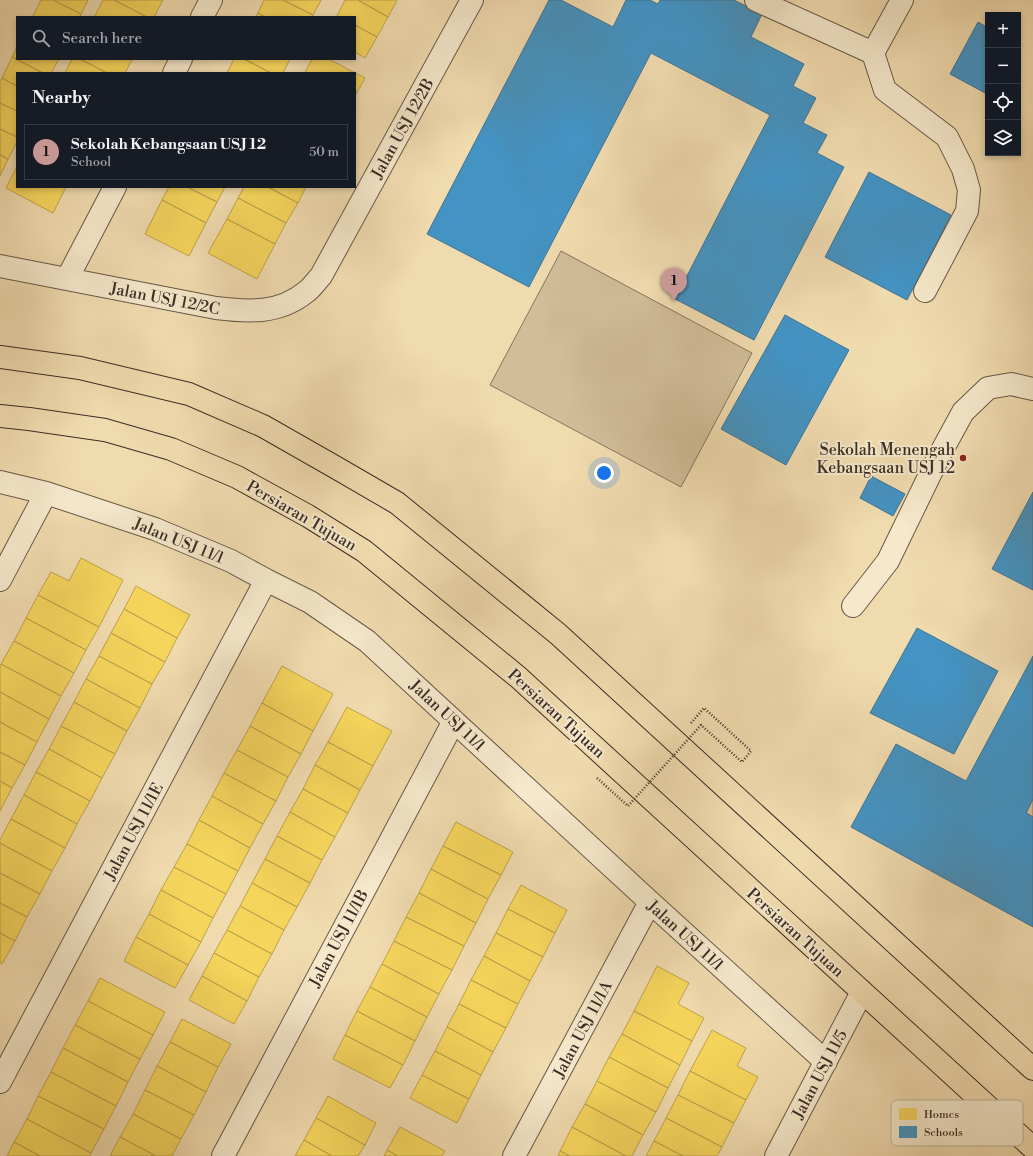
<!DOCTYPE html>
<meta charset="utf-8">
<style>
:root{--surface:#171b24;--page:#20242c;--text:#f1f3f6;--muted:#9ea1a6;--line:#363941;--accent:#c59692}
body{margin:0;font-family:"Libre Bodoni",serif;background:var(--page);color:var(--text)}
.controls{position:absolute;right:12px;top:12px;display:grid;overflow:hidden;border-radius:0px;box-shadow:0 2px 6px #0003}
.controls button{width:36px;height:36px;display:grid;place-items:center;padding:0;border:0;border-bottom:1px solid var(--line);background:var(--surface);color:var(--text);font:20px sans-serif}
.you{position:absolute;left:604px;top:473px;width:14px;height:14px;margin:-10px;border:3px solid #fff;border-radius:50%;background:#1a73e8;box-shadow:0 0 0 6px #1a73e833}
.badge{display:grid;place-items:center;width:26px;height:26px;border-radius:50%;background:var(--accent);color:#111;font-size:13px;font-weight:700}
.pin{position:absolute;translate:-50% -33px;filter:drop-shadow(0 1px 2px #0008)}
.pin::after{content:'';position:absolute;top:21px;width:14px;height:12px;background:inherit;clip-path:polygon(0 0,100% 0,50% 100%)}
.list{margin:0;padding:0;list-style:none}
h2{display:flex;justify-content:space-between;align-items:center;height:52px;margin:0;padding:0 16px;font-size:17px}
h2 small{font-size:13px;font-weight:400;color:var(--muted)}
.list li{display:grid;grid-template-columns:26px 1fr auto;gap:12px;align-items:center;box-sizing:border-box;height:56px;margin:0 8px 8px;padding:0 8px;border:1px solid var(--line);border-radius:0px}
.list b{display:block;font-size:15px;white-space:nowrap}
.list p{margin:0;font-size:13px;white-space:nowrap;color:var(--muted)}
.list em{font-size:13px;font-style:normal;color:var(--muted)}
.icon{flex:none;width:22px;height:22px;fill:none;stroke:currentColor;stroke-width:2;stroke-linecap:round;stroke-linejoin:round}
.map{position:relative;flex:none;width:1033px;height:1156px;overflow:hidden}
.search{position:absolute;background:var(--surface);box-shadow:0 2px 6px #0003;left:16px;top:16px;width:340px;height:44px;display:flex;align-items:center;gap:10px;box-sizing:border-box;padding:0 14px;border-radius:0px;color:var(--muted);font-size:15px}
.panel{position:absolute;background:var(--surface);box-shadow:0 2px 6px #0003;left:16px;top:72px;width:340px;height:116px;border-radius:0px}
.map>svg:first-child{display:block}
.green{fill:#d1bd98;stroke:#86745f}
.homes{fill:#f6d55c;stroke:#bea24c}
.schools{fill:#4393c3;stroke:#417494}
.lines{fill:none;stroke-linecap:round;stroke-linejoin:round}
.minor-casing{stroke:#695848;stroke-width:24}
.major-casing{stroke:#3c2c26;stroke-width:24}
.path{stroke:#3c2c26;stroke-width:2.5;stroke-dasharray:1 2;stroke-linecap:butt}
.minor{stroke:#f5e8cb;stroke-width:22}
.major{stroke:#f0dbaf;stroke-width:22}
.path-bridge{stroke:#3c2c26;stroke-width:2.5;stroke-dasharray:1 2;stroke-linecap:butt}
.poi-dot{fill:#8f2418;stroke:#f5e8cb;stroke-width:1.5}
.labels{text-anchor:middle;stroke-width:4;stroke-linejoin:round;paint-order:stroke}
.street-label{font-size:16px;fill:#3c2c26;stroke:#f5e8cb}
.poi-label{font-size:16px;fill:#3c2c26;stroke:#f5e8cb;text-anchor:end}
.key{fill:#f5e8cb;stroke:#beb09a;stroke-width:1}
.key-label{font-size:11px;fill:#3c2c26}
</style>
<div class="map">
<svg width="1033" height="1156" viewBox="0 0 1033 1156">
<rect width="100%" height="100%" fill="#f0dbaf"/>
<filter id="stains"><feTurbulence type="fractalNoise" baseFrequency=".005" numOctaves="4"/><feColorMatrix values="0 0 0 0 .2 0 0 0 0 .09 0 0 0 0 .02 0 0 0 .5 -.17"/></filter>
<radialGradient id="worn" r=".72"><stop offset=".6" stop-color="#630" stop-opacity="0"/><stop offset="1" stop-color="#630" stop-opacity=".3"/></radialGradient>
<path class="green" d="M 561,251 L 752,353 L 681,487 L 490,385 Z
M 1033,799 L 1033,817 L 1026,813 Z"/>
<path class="homes" d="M 41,0 L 53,0 L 81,14 L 80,17 L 35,17 L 33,16 Z
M 53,0 L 88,0 L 81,14 Z
M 103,0 L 114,0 L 147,17 L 97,17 L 95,16 Z
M 114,0 L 163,0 L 154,17 L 147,17 Z
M 264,0 L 283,0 L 313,15 L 312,17 L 265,17 L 258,13 Z
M 283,0 L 321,0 L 313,15 Z
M 345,0 L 358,0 L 388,17 L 377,37 L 355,25 L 355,17 L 339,17 L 337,16 Z
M 358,0 L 397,0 L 388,17 Z
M 258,13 L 265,17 L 256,17 Z
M 355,25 L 377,37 L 365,58 L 355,52 Z
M 17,47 L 17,59 L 59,59 L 51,73 L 43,73 L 12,57 Z
M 12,57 L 43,73 L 17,73 L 17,86 L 2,78 Z
M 72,59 L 80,59 L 107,73 L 65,73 Z
M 80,59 L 130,59 L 132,60 L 125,73 L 107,73 Z
M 234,59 L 244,59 L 271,73 L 227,73 Z
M 244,59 L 290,59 L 283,73 L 271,73 Z
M 312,59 L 329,59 L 355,73 L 305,73 Z
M 355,73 L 365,78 L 355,96 Z
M 2,78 L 17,86 L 17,111 L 0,103 L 0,81 Z
M 0,103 L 17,111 L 17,137 L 0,129 Z
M 0,129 L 17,137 L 17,142 L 8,159 L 0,155 Z
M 0,155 L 8,159 L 0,176 Z
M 17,167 L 17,187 L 66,187 L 53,213 L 6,188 Z
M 169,187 L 187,187 L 217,202 L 206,223 L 162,200 Z
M 187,187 L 225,187 L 217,202 Z
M 244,187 L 268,187 L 298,203 L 286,223 L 238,198 Z
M 268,187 L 306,187 L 298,203 Z
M 238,198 L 286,223 L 275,244 L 227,219 Z
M 162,200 L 206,223 L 189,256 L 145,234 Z
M 227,219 L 275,244 L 257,279 L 208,253 Z
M 81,558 L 123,580 L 99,627 L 38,595 L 51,572 L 69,581 Z
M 136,586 L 190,615 L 177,638 L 124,609 Z
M 38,595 L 99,627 L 86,650 L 26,618 Z
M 124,609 L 177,638 L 165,662 L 111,633 Z
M 26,618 L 86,650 L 74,673 L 14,641 Z
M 111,633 L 165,662 L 152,684 L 99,656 Z
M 14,641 L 74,673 L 61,696 L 1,664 Z
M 99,656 L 152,684 L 140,708 L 86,679 Z
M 1,664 L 61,696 L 49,719 L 0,692 L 0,666 Z
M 282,666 L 333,694 L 313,731 L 262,703 Z
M 86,679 L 140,708 L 127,731 L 74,702 Z
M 0,692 L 49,719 L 37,742 L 0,722 Z
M 74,702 L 127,731 L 115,754 L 61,726 Z
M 262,703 L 313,731 L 301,754 L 250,726 Z
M 347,707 L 392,731 L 373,766 L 328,742 Z
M 0,722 L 37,742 L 25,765 L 0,752 Z
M 61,726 L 115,754 L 102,778 L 49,749 Z
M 250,726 L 301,754 L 288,777 L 237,750 Z
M 328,742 L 373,766 L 360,790 L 315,765 Z
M 49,749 L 102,778 L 90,801 L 36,772 Z
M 237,750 L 288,777 L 276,801 L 224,773 Z
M 0,752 L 25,765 L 12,788 L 0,781 Z
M 315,765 L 360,790 L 348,813 L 303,789 Z
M 36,772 L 90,801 L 77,824 L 24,795 Z
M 224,773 L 276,801 L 263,824 L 212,796 Z
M 0,781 L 12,788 L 0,811 Z
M 303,789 L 348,813 L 335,837 L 290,812 Z
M 24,795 L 77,824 L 65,848 L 11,819 Z
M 212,796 L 263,824 L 250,848 L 199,820 Z
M 290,812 L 335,837 L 322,860 L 277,836 Z
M 11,819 L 65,848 L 52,871 L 0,843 L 0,840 Z
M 199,820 L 250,848 L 238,871 L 187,844 Z
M 456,822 L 513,852 L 501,875 L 443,846 Z
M 277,836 L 322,860 L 310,883 L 265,859 Z
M 0,843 L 52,871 L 40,894 L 0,873 Z
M 187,844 L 238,871 L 226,894 L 174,867 Z
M 443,846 L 501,875 L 488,899 L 431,869 Z
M 265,859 L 310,883 L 297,907 L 252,883 Z
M 174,867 L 226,894 L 213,918 L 161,890 Z
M 431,869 L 488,899 L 476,923 L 419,893 Z
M 0,873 L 40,894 L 27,917 L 0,903 Z
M 252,883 L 297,907 L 284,930 L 240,906 Z
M 521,885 L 567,910 L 555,933 L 508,909 Z
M 161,890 L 213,918 L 201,942 L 149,914 Z
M 419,893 L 476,923 L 464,946 L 406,917 Z
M 0,903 L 27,917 L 15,941 L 0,933 Z
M 240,906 L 284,930 L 272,954 L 227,930 Z
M 508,909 L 555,933 L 543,957 L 496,933 Z
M 149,914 L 201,942 L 188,965 L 136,937 Z
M 406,917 L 464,946 L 452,970 L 394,941 Z
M 227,930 L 272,954 L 259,977 L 214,953 Z
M 0,933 L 15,941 L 2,964 L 0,963 Z
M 496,933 L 543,957 L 530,981 L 484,956 Z
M 136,937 L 188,965 L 175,988 L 124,961 Z
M 394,941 L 452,970 L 439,994 L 382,964 Z
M 214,953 L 259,977 L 247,1001 L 202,976 Z
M 484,956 L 530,981 L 518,1004 L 471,980 Z
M 382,964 L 439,994 L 427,1017 L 370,987 Z
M 657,966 L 689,983 L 678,1004 L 704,1018 L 692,1041 L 634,1011 Z
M 202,976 L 247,1001 L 234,1024 L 189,1000 Z
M 100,978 L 165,1012 L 153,1035 L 88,1001 Z
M 471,980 L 518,1004 L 506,1028 L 459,1004 Z
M 370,987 L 427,1017 L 415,1041 L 357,1011 Z
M 88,1001 L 153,1035 L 140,1059 L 75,1025 Z
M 459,1004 L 506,1028 L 493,1052 L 447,1027 Z
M 357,1011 L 415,1041 L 403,1065 L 345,1035 Z
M 634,1011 L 692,1041 L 680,1065 L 622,1034 Z
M 182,1019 L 231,1044 L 218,1067 L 170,1042 Z
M 75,1025 L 140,1059 L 128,1082 L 63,1048 Z
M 447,1027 L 493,1052 L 481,1075 L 435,1051 Z
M 712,1030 L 746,1048 L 737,1066 L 758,1077 L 746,1100 L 690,1071 Z
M 622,1034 L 680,1065 L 668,1088 L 609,1057 Z
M 345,1035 L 403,1065 L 390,1088 L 333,1059 Z
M 170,1042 L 218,1067 L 206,1092 L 157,1066 Z
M 63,1048 L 128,1082 L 116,1106 L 51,1072 Z
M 435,1051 L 481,1075 L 469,1099 L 422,1075 Z
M 609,1057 L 668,1088 L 656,1112 L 597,1081 Z
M 157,1066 L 206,1092 L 194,1115 L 145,1090 Z
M 690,1071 L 746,1100 L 734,1123 L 678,1095 Z
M 51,1072 L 116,1106 L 104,1129 L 38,1096 Z
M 422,1075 L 469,1099 L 457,1123 L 410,1098 Z
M 597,1081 L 656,1112 L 643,1135 L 585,1104 Z
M 145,1090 L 194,1115 L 181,1139 L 133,1114 Z
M 678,1095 L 734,1123 L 722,1147 L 666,1118 Z
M 38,1096 L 104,1129 L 91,1153 L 27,1119 Z
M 328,1096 L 376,1123 L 365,1145 L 316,1118 Z
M 585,1104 L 643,1135 L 632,1156 L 626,1156 L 572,1127 Z
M 133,1114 L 181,1139 L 172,1156 L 156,1156 L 120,1137 Z
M 316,1118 L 365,1145 L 358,1156 L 332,1156 L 304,1140 Z
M 666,1118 L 722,1147 L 717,1156 L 683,1156 L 654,1141 Z
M 27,1119 L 91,1153 L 90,1156 L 40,1156 L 14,1142 Z
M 400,1127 L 445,1151 L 442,1156 L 398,1156 L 387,1150 Z
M 572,1127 L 626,1156 L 570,1156 L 560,1151 Z
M 120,1137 L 156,1156 L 110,1156 Z
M 304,1140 L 332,1156 L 295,1156 Z
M 654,1141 L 683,1156 L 646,1156 Z
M 14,1142 L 40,1156 L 7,1156 Z
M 387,1150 L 398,1156 L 384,1156 Z
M 560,1151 L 570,1156 L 558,1156 Z"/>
<path class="schools" d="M 549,0 L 561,0 L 613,27 L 626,0 L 650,0 L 658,4 L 660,0 L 734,0 L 762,14 L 751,37 L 804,64 L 793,86 L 816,98 L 803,123 L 827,135 L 817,153 L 844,167 L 754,340 L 675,299 L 770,115 L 651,53 L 529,287 L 427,234 Z
M 978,22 L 988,28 L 987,94 L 950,74 Z
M 869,172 L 951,215 L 907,300 L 825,257 Z
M 785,315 L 849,350 L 786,465 L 721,429 Z
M 871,476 L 905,494 L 893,516 L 860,498 Z
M 1033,492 L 1033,590 L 992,569 Z
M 917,628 L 998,671 L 954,754 L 870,713 Z
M 1033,656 L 1033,799 L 1026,813 L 1033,817 L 1033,927 L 851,827 L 896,744 L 966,781 Z"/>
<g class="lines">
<g class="minor-casing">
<path id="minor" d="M 756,0 L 873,53 L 885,90 L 947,137 L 963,169 L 969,190 L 967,211 L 925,291
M 202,17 L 211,0
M 873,53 L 902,0
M 174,73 L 181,59
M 0,266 L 216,308 C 249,312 279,314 306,292 C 312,288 316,281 321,276 L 472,0
M 67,279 L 115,187
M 0,482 L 46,493 L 155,529 L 231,561 L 266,580 L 310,602 L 367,641 L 650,902 L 826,1062
M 0,580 L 46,493
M 853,606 L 888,561 L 939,456 L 963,412 L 988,388 L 1011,384 L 1033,389
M 0,1082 L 266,580
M 223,1156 L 454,721
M 514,1156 L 650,902
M 776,1156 L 862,992"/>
</g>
<g class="major-casing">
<path id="major" d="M 0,357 L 80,368 L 189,394 L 263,426 L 335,467 L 397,503 L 558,634 L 1033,1069
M 0,416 L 29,419 L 105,430 L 171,449 L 237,477 L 308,516 L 364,551 L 518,677 L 1033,1148"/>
</g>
<path class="path" d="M 691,723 L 704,708 L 751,751"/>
<use href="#minor" class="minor"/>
<use href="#major" class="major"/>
<path class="path-bridge" d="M 597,778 L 628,806 L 701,725 L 742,762 L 751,751"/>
</g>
<circle class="poi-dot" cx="963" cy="458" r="4"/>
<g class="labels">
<g class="street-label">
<text transform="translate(402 128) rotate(-61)" y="6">Jalan USJ 12/2B</text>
<text transform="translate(165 298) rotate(11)" y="6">Jalan USJ 12/2C</text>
<text transform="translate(302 515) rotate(30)" y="6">Persiaran Tujuan</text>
<text transform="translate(179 540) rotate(22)" y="6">Jalan USJ 11/1</text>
<text transform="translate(557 713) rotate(42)" y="6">Persiaran Tujuan</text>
<text transform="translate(448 715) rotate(43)" y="6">Jalan USJ 11/1</text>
<text transform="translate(133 831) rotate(-62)" y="6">Jalan USJ 11/1E</text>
<text transform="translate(796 932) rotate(42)" y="6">Persiaran Tujuan</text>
<text transform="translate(686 935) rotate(42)" y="6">Jalan USJ 11/1</text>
<text transform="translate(338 938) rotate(-62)" y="6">Jalan USJ 11/1B</text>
<text transform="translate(582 1029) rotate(-62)" y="6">Jalan USJ 11/1A</text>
<text transform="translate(819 1074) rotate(-62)" y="6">Jalan USJ 11/5</text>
</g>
<g class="poi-label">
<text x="955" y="455">Sekolah Menengah<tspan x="955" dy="18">Kebangsaan USJ 12</tspan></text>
</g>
</g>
<rect x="891" y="1100" width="132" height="46" rx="6" class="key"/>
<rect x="899" y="1108" width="18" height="12" fill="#f6d55c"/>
<rect x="899" y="1126" width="18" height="12" fill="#4393c3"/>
<g class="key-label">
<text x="924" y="1118">Homes</text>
<text x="924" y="1136">Schools</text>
</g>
<rect width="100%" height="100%" filter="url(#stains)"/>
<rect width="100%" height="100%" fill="url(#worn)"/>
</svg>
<div class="controls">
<button>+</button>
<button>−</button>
<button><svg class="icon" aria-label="locate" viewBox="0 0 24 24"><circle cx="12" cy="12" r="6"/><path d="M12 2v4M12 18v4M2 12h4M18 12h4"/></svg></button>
<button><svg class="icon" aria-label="layers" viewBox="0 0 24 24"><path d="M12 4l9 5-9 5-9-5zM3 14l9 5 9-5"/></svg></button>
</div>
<div class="you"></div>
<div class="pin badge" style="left:674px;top:301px">1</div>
<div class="search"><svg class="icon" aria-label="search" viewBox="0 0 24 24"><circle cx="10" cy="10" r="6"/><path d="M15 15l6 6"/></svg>Search here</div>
<section class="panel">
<h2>Nearby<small></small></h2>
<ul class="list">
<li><span class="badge">1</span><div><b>Sekolah Kebangsaan USJ 12</b><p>School</p></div><em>50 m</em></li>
</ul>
</section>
</div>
